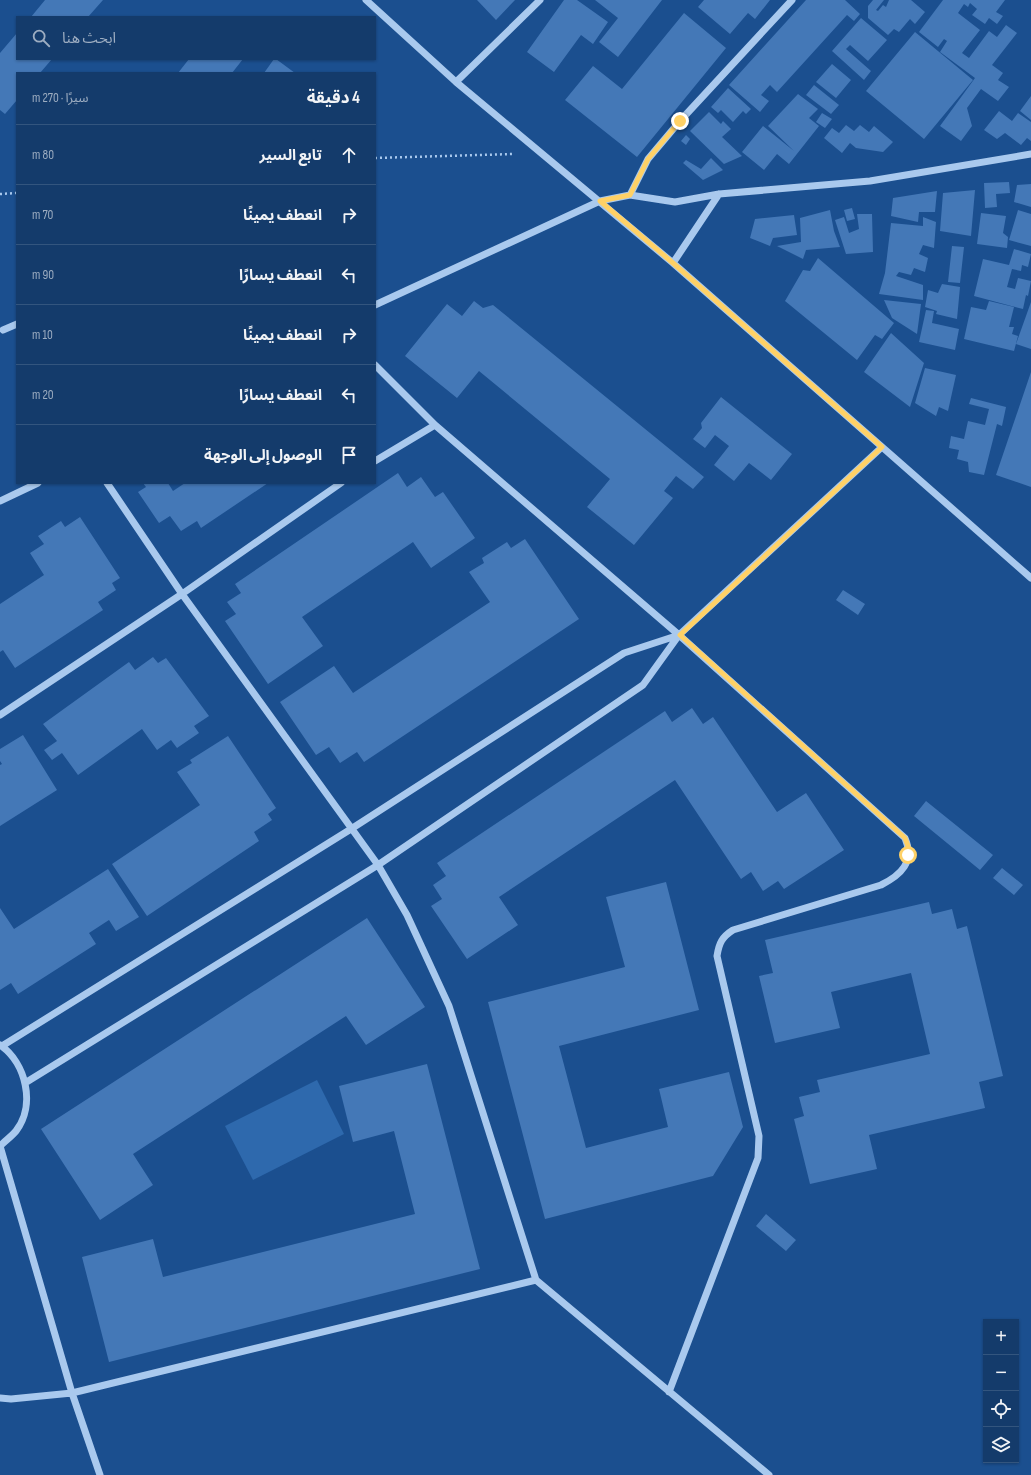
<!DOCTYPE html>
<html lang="ar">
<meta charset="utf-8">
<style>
:root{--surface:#143b6b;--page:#1d4271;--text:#f1f3f6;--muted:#9dadc1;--line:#33557e}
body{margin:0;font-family:"Sofia Sans Condensed","Noto Sans Arabic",sans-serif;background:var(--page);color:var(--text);direction:rtl}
.controls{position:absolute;right:12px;bottom:12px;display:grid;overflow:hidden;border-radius:0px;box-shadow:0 1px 3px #0004}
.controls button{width:36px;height:36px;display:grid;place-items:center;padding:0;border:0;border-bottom:1px solid var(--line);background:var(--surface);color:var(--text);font:20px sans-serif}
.stop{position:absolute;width:12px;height:12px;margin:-9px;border:3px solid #ffd166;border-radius:50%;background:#fff}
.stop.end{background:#ffd166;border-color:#fff;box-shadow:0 1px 4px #0008}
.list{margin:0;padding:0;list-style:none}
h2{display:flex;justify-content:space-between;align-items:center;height:52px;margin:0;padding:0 16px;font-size:17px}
h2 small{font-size:13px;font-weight:400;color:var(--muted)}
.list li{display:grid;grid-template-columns:26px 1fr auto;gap:12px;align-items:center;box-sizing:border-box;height:60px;padding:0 16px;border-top:1px solid var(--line)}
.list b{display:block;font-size:15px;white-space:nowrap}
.list em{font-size:13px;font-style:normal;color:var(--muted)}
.icon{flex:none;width:22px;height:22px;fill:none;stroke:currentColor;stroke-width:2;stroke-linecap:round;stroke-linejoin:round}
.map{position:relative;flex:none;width:1031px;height:1475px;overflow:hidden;direction:ltr}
.search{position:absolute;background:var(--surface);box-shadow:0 1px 3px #0004;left:16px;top:16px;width:360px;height:44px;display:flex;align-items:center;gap:10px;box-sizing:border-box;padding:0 14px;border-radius:0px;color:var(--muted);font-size:15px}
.panel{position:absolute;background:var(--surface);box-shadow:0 1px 3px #0004;left:16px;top:72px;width:360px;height:412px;border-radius:0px;direction:rtl}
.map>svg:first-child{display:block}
.green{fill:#2e69ad}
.building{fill:#4478b7}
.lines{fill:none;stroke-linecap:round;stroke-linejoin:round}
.path{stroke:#a9c9ee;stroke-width:2.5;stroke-dasharray:2 3;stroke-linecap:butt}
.minor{stroke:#a9c9ee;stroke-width:7}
.route{stroke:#ffd166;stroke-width:5}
</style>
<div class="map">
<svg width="1031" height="1475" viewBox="0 0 1031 1475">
<rect width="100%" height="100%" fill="#1b4f8f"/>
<path class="green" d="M 317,1080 L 344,1134 L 253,1180 L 225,1126 Z"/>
<path class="building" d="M 45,0 L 103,0 L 88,17 L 31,17 Z
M 477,0 L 515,0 L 496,20 Z
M 564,0 L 577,0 L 608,22 L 593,44 L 581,35 L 554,72 L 527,52 Z
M 595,0 L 662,0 L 618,57 L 599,42 L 618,18 Z
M 704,0 L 770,0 L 755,19 L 748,13 L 730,34 L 698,7 Z
M 806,0 L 845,0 L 860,14 L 854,21 L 847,15 L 777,92 L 770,85 L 761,95 L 769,101 L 760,112 L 729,85 Z
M 873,0 L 884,0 L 876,10 L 878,11 L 883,5 L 886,7 L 889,0 L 911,0 L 925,12 L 915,24 L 910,19 L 899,32 L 894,29 L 888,35 L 868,18 L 868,6 Z
M 943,0 L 1005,0 L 996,12 L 1003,16 L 997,24 L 989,18 L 985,24 L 972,15 L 977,9 L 970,3 L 968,7 L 964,4 L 958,13 L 980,30 L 962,53 L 969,58 L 989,31 L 997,37 L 1006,25 L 1017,33 L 992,65 L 1003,73 L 998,80 L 1009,87 L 998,101 L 981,89 L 967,108 L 972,126 L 961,141 L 940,126 L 975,78 L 940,52 L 947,41 L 944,39 L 938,47 L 919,32 Z
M 684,13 L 726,48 L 637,157 L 565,100 L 593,66 L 622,89 Z
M 861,18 L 887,40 L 868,61 L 850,45 L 846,49 L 871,71 L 864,80 L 832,51 Z
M 915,32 L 973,80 L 924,139 L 866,91 Z
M 17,33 L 17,59 L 52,59 L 40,73 L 17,73 L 17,100 L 5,114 L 0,110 L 0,53 Z
M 189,59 L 243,59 L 232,73 L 178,73 Z
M 274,59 L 276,59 L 295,73 L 264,73 Z
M 832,64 L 851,80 L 836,98 L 816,82 Z
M 814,85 L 839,105 L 831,114 L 806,95 Z
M 728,88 L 751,109 L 746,114 L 743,111 L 733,122 L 721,110 L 718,113 L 711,107 Z
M 798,94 L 818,109 L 809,118 L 819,126 L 789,164 L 777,154 L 764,170 L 742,152 L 763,126 L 794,151 L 768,126 Z
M 1031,96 L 1031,120 L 1020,111 Z
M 999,111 L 1012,121 L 1018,113 L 1031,122 L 1031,141 L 1027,138 L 1021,145 L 1005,133 L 997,139 L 984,130 Z
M 709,112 L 721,124 L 723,121 L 731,129 L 722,137 L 742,156 L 724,164 L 690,131 Z
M 822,113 L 832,119 L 825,128 L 816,122 Z
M 846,125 L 854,131 L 860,125 L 869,132 L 874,126 L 893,142 L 883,152 L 856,148 L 850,143 L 842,153 L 824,138 L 832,128 L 839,133 Z
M 686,135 L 690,139 L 686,145 L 681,141 Z
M 711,158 L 723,170 L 703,180 L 683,163 L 686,160 L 701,169 Z
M 1009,182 L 1010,193 L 996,194 L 997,207 L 985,208 L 984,183 Z
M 1031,184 L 1031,207 L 1014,202 L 1017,185 Z
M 975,190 L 971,236 L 940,231 L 943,193 Z
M 937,191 L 935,212 L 919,212 L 918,222 L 891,216 L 893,198 Z
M 852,208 L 855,219 L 847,221 L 844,210 Z
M 830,210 L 834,231 L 840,247 L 806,250 L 803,259 L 777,246 L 801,242 L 800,218 Z
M 1018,210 L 1031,214 L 1031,246 L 1009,240 Z
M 981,213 L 1006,216 L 1003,233 L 1008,237 L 1007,248 L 977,244 Z
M 857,214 L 872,214 L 873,252 L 846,254 L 835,220 L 844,217 L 849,233 L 859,229 Z
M 794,215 L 797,235 L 773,238 L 770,246 L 750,238 L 755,219 Z
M 923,217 L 936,222 L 934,248 L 923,245 L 919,254 L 928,258 L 925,272 L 914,268 L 911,275 L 899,272 L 896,276 L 923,285 L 923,300 L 879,294 L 885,273 L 891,223 L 923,226 Z
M 952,246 L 964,247 L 960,283 L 948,282 Z
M 1014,249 L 1031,254 L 1028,267 L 1022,265 L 1021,271 L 1012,269 L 1007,287 L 1015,289 L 1018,278 L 1031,281 L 1028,296 L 1026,295 L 1023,309 L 974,296 L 983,259 L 1009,265 Z
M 818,258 L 894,323 L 882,339 L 875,335 L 857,360 L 785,301 L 803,270 L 810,271 Z
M 942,284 L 960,287 L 957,319 L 936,314 L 937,311 L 925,307 L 928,290 L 938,293 Z
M 884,300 L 921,304 L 917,334 L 892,318 Z
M 474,301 L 483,308 L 493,305 L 704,477 L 693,489 L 676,476 L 664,491 L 673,498 L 634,545 L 587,507 L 610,479 L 479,371 L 457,398 L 405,356 L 447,304 L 462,316 Z
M 989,301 L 1014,307 L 1009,327 L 1014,327 L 1012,334 L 1018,336 L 1014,351 L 964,339 L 971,307 L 986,310 Z
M 1031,302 L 1031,349 L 1016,344 Z
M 926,310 L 934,311 L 932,323 L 959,329 L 955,350 L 919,342 Z
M 891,333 L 924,363 L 910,407 L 864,372 Z
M 925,368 L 956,375 L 948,411 L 939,407 L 936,416 L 915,403 Z
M 1031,372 L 1031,487 L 996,475 Z
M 721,397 L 792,454 L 771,480 L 749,463 L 734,481 L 714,465 L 729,446 L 715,435 L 705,448 L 693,439 L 702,428 L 701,423 Z
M 971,398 L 1006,407 L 1002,426 L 997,424 L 984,475 L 969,472 L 968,462 L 957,459 L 959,450 L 949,448 L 951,436 L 964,439 L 968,421 L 985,425 L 989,409 L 969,404 Z
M 398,473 L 407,487 L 421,477 L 435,497 L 443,492 L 475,538 L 431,568 L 413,542 L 302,617 L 323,646 L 268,684 L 225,621 L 236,614 L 227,602 L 241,593 L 235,584 Z
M 143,483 L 168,483 L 173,491 L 185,483 L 268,483 L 201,528 L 197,521 L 181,531 L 170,516 L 159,523 L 138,492 L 146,487 Z
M 80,517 L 120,578 L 112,583 L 116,590 L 98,602 L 103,610 L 15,668 L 3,650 L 0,652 L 0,604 L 44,575 L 30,553 L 44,544 L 38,536 L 61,521 L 65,527 Z
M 525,539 L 579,619 L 364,762 L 357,752 L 340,763 L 329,747 L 316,755 L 280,702 L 334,666 L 353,693 L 490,602 L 469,572 L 484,563 L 482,558 L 507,542 L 511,548 Z
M 843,590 L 865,604 L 858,615 L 836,600 Z
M 153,657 L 158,663 L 166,658 L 209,716 L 194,726 L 199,733 L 177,748 L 171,740 L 157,750 L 142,729 L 78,775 L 62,753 L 52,760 L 44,750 L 57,741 L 43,724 L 129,662 L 135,670 Z
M 692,708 L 703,724 L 713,717 L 777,812 L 806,793 L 844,850 L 784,889 L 778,881 L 763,891 L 751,872 L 741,879 L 675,780 L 499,897 L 518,925 L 467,959 L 431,906 L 442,899 L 433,885 L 446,876 L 437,863 L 665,711 L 672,722 Z
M 23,735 L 57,790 L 0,826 L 0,765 L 2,764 L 0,761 L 0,749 Z
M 228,736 L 276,808 L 268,814 L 272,820 L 254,832 L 259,841 L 147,916 L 112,864 L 200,805 L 177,772 L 192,763 L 190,760 Z
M 926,801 L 993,855 L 980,870 L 914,816 Z
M 1002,868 L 1023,885 L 1014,895 L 993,878 Z
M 108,869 L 139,917 L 116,931 L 109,920 L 89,933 L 96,944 L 18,994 L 11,983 L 0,990 L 0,908 L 14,929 Z
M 666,882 L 699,1010 L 559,1046 L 586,1148 L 668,1127 L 659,1089 L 729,1072 L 743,1127 L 713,1176 L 545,1219 L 488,1002 L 625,967 L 606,897 Z
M 929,902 L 932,914 L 952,909 L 957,929 L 967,926 L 1003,1076 L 979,1082 L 985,1108 L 869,1135 L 877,1169 L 810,1184 L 794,1119 L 804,1116 L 799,1097 L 820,1092 L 817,1080 L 930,1054 L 911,973 L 831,992 L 840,1028 L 775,1043 L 759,976 L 773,973 L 765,940 Z
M 367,918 L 425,1007 L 366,1045 L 346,1016 L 133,1154 L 153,1185 L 100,1220 L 41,1129 Z
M 427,1064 L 480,1269 L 109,1362 L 82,1257 L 153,1239 L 163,1277 L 415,1214 L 394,1131 L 353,1142 L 339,1086 Z
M 766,1214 L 796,1240 L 786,1251 L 756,1226 Z"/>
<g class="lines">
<path class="path" d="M 375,158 L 514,154
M 0,194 L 17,193"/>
<path class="minor" d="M 366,0 L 456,82 L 673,263 L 1031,578
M 456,82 L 540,0
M 630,195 L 648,159 L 680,121 L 792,0
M 673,263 L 719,194
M 375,305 L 600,201 L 630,195 L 675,202 L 719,194 L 870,181 L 1031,154
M 3,330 L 17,324
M 375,365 L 435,425 L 375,461
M 435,425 L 679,635 L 905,838 C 915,862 901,875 881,885 L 733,930 C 722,937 719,943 717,956 L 759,1136 L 758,1158 L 669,1392
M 107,483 L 182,594 L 378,865 L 407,915 L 449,1006 L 536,1280
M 0,501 L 38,483
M 0,715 L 182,594 L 341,483
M 0,1045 C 26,1063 36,1105 16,1131 C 12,1136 5,1141 0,1146
M 2,1046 L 351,829 L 624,653 L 679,635
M 25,1083 L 378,865 L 643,685 L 679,635 L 882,447
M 0,1146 L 72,1393 L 100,1475
M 0,1398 L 11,1399 L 72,1393 L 536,1280 L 769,1475"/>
</g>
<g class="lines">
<path class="route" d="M 680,121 L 648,159 L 630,195 L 600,201 L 673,263 L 882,447 L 680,635 L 905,838 L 908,846 L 908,855"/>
</g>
</svg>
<div class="controls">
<button>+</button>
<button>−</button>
<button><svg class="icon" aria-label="locate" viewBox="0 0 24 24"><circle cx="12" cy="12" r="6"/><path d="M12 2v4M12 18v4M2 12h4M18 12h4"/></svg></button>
<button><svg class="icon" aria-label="layers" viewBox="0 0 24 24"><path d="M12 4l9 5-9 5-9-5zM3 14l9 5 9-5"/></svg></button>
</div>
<div class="stop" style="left:908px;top:855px"></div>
<div class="stop end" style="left:680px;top:121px"></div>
<div class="search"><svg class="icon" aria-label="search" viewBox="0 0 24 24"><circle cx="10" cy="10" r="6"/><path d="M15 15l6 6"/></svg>ابحث هنا</div>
<section class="panel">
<h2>4 دقيقة<small>سيرًا · 270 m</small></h2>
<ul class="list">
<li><svg class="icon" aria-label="ahead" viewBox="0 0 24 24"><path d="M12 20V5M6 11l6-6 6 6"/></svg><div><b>تابع السير</b></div><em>80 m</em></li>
<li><svg class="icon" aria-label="right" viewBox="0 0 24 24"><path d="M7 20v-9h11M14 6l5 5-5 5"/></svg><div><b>انعطف يمينًا</b></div><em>70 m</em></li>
<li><svg class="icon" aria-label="left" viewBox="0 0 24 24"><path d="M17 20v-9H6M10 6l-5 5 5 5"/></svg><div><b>انعطف يسارًا</b></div><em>90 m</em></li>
<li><svg class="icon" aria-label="right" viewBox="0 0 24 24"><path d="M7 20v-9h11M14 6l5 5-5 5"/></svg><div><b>انعطف يمينًا</b></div><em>10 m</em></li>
<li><svg class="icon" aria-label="left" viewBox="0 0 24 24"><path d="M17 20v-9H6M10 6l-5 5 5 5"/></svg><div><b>انعطف يسارًا</b></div><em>20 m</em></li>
<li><svg class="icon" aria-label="arrive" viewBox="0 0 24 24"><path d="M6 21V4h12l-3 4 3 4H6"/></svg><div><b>الوصول إلى الوجهة</b></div></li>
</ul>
</section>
</div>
